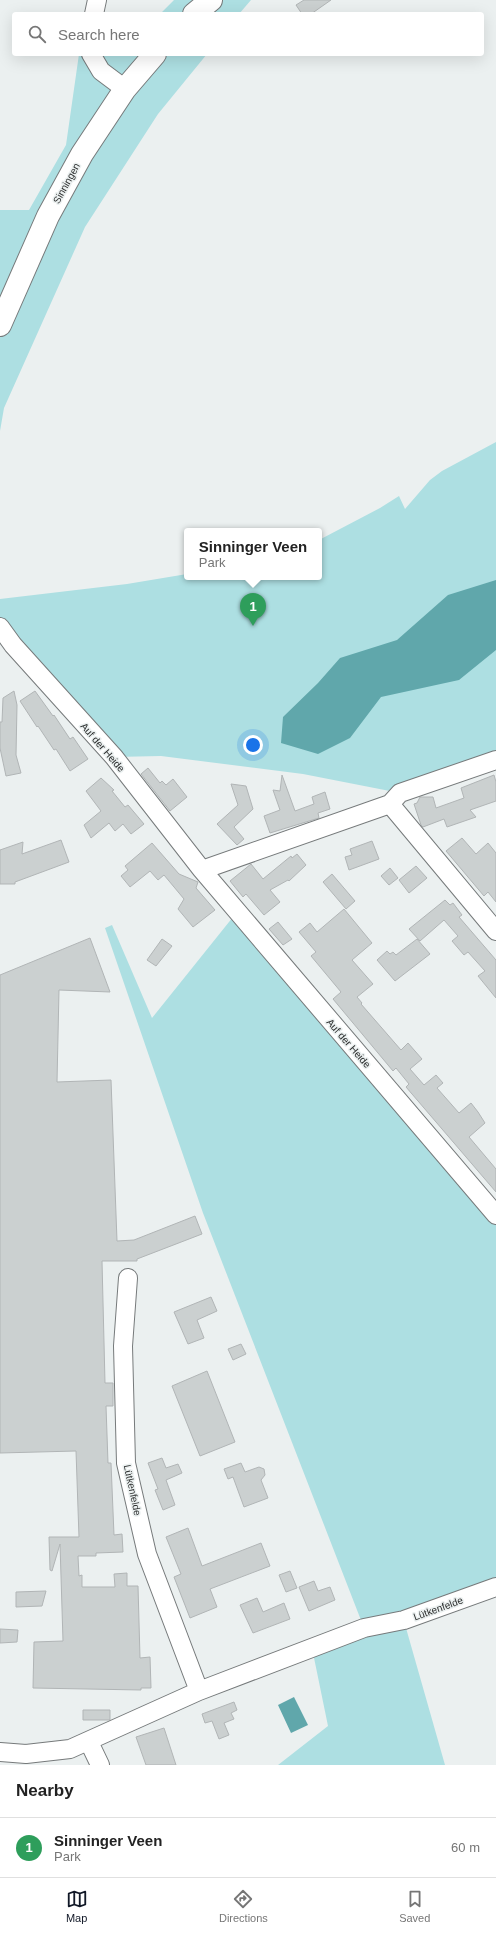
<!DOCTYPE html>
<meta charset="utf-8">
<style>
:root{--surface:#fff;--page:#f6f6f6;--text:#222;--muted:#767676;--line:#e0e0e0;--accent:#111827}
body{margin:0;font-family:Helvetica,sans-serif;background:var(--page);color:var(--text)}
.you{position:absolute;left:253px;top:745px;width:14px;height:14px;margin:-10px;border:3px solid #fff;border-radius:50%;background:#1a73e8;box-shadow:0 0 0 6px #1a73e833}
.badge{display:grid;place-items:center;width:26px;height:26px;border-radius:50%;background:var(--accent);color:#fff;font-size:13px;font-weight:700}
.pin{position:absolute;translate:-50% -33px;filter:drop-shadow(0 1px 2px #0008)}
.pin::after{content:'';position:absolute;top:21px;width:14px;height:12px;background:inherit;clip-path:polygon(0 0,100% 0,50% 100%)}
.popup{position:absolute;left:184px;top:528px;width:138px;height:52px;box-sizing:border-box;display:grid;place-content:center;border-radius:4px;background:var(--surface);filter:drop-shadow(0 1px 3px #0005);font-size:13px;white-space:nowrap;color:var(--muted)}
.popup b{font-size:15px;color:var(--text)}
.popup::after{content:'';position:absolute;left:50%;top:100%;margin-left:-8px;border:8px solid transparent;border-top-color:var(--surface)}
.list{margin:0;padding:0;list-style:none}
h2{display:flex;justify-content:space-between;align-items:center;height:52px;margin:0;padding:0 16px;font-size:17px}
h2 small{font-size:13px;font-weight:400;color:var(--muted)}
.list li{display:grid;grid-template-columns:26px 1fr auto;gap:12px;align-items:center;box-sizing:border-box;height:60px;padding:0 16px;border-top:1px solid var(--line)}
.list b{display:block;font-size:15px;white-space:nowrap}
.list p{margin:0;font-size:13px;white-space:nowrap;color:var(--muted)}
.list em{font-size:13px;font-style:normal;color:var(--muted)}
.icon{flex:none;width:22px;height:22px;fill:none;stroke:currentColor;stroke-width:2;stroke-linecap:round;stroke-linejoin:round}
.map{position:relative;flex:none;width:496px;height:1765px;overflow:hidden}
.search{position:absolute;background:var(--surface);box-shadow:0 4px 16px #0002;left:12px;right:12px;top:12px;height:44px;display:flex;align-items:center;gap:10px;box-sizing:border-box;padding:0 14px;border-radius:4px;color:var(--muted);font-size:15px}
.sheet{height:112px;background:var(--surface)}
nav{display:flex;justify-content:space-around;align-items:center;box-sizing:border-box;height:56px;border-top:1px solid var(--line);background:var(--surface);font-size:11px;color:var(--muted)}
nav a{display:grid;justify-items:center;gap:2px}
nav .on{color:var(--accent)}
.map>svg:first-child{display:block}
.green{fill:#addfe2}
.water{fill:#60a7ab}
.building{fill:#cbd0d0;stroke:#b1b5b6}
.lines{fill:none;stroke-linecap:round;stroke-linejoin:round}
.minor-casing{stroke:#767a7b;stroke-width:20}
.major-casing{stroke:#767a7b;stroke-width:24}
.minor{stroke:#fff;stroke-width:18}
.major{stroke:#fff;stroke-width:22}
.labels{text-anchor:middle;stroke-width:3;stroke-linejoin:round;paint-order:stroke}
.street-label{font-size:10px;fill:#2c2e2e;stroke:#ebf0f0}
</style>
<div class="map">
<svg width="496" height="1765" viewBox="0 0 496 1765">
<rect width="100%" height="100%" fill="#ebf0f0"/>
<path class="green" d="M 174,0 L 251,0 L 239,14 L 160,14 Z
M 79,54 L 207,54 L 158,114 L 85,227 L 4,408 L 0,431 L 0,210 L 29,210 L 66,145 Z
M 496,442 L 496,760 L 400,793 L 303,774 L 161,756 L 114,757 L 0,627 L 0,599 L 127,584 L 187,574 L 187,577 L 319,577 L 319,540 L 380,508 L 399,496 L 405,509 L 430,480 L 442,471 Z
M 237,912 L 496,1215 L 496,1587 L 404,1621 L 445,1765 L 278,1765 L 328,1726 L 312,1648 L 364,1628 L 203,1213 L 105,928 L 112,925 L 152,1018 Z"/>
<path class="water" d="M 496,580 L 496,650 L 459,680 L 381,697 L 350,738 L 318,754 L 281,743 L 283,717 L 318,683 L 340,658 L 397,640 L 448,595 Z
M 294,1697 L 308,1725 L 291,1733 L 278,1705 Z"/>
<path class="building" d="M 304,0 L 331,0 L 311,14 L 302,14 L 296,5 Z
M 14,691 L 17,705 L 16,755 L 21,773 L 6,776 L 0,748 L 0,722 L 2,722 L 3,698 Z
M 35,691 L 53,716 L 54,715 L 70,739 L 73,737 L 88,759 L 70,771 L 56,749 L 54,750 L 38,726 L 37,727 L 20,701 Z
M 148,768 L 160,783 L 162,781 L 166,785 L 173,779 L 187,797 L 170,811 L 141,774 Z
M 282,775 L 295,811 L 314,804 L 312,797 L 325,792 L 330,809 L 318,813 L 319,818 L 270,833 L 264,816 L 280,810 L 273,790 L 280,791 Z
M 494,775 L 496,782 L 496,801 L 470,810 L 476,817 L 447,827 L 444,819 L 423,827 L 421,825 L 414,804 L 417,803 L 420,797 L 433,797 L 436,808 L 464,798 L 461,788 Z
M 101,778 L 114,790 L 112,791 L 125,807 L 128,805 L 144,824 L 131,834 L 123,824 L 115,831 L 109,823 L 91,838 L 84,825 L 101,811 L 86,791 Z
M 231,784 L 246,786 L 253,809 L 234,827 L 244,839 L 237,845 L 217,824 L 238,805 Z
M 462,838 L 476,854 L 488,843 L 496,853 L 496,902 L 488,892 L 484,896 L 446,851 Z
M 61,840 L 69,862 L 15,882 L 15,884 L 0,884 L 0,850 L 23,842 L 22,854 Z
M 372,841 L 379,859 L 349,870 L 345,857 L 352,855 L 350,849 Z
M 152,843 L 179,874 L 198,882 L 196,888 L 215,910 L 193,927 L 178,909 L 184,899 L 164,875 L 158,880 L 150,871 L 130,887 L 121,876 L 128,870 L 125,866 Z
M 297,854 L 306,865 L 289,881 L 288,880 L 270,890 L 280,902 L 264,915 L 246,894 L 243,897 L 230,881 L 251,864 L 263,879 L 291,856 L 292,858 Z
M 416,866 L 427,878 L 409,893 L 399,880 Z
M 390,868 L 398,878 L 389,885 L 381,876 Z
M 332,874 L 355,901 L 346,909 L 323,882 Z
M 445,900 L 450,905 L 453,903 L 462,915 L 459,917 L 496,960 L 496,998 L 478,976 L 485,971 L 468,952 L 464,955 L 452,941 L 458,936 L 444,920 L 420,941 L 409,929 Z
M 344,909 L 372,943 L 352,960 L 373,984 L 357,997 L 362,1003 L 361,1004 L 401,1050 L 408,1043 L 422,1059 L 410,1069 L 424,1085 L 436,1075 L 443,1083 L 437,1088 L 459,1113 L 471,1103 L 478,1112 L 485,1123 L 469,1137 L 496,1169 L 496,1192 L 406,1087 L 409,1084 L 396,1068 L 393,1071 L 333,999 L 341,992 L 311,956 L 316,952 L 299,932 L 310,923 L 317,932 Z
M 278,922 L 292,939 L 283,945 L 269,929 Z
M 90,938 L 110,992 L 59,990 L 57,1082 L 111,1080 L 117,1241 L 134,1240 L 195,1216 L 202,1234 L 137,1259 L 137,1261 L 102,1261 L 105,1383 L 113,1383 L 113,1406 L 106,1406 L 108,1463 L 111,1463 L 114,1535 L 122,1534 L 123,1552 L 96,1553 L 96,1556 L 78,1556 L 79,1576 L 82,1575 L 82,1587 L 115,1587 L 114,1574 L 127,1573 L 127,1586 L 138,1586 L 140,1658 L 150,1657 L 151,1688 L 141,1688 L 141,1690 L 33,1688 L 34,1642 L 63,1641 L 60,1544 L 52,1571 L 50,1570 L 49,1537 L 79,1537 L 76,1451 L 0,1453 L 0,975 Z
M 162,939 L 172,946 L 156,966 L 147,960 Z
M 417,939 L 430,954 L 395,981 L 377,960 L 387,951 L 390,954 L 393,952 L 396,955 Z
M 211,1297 L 217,1311 L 197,1320 L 204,1338 L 188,1344 L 174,1312 Z
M 241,1344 L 246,1354 L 233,1360 L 228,1349 Z
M 207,1371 L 235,1442 L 200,1456 L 172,1386 Z
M 162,1458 L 166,1468 L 178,1464 L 182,1473 L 166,1480 L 175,1505 L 163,1510 L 155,1490 L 158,1489 L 148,1463 Z
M 241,1463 L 245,1472 L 259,1467 L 264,1469 L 265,1475 L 261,1480 L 268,1498 L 244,1507 L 233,1477 L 228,1479 L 224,1469 Z
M 188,1528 L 202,1566 L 261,1543 L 270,1566 L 210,1589 L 217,1607 L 190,1618 L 174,1577 L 181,1574 L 166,1537 Z
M 290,1571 L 297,1588 L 286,1592 L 279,1575 Z
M 314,1581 L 318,1591 L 330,1587 L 335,1600 L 309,1611 L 299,1587 Z
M 46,1591 L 42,1606 L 16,1607 L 16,1592 Z
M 257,1598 L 263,1612 L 284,1603 L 290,1619 L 253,1633 L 240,1605 Z
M 0,1629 L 18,1630 L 17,1642 L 0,1643 Z
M 234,1702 L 237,1710 L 231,1713 L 234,1719 L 224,1723 L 229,1735 L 219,1739 L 212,1721 L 205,1723 L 202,1714 Z
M 83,1710 L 110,1710 L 110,1720 L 83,1720 Z
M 164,1728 L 176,1765 L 146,1765 L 136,1737 Z"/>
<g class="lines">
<g class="minor-casing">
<path id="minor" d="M 94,14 L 97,0
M 91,54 L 101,71 L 125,89
M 0,627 L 13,645 L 114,757 L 202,870
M 496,760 L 400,793 L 390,804 L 202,870 L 496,1215
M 390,804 L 496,931
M 128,1278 L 123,1346 L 126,1463 L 147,1554 L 199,1691
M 89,1742 L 100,1765
M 0,1752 L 26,1754 L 70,1749 L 199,1691 L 364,1628 L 404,1620 L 496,1587"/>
</g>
<g class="major-casing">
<path id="major" d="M 194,14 L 211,0
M 0,325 L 48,216 L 82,154 L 125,89 L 155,54"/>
</g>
<use href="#minor" class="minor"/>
<use href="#major" class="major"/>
</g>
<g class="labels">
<g class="street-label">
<text transform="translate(66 183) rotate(-61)" y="4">Sinningen</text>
<text transform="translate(103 747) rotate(49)" y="4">Auf der Heide</text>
<text transform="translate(349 1043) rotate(49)" y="4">Auf der Heide</text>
<text transform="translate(133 1490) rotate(78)" y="4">Lütkenfelde</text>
<text transform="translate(438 1608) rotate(-20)" y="4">Lütkenfelde</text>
</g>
</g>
</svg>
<div class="you"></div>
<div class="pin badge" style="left:253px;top:626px;background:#2e9e5b">1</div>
<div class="popup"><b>Sinninger Veen</b>Park</div>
<div class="search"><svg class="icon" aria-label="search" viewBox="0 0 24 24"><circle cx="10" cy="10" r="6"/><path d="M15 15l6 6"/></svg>Search here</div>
</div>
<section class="sheet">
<h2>Nearby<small></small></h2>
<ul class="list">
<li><span class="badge" style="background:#2e9e5b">1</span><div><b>Sinninger Veen</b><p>Park</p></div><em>60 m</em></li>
</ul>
</section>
<nav>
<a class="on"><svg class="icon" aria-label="map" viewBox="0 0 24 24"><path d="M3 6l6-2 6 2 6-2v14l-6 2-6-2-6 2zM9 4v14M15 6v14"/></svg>Map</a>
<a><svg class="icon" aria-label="directions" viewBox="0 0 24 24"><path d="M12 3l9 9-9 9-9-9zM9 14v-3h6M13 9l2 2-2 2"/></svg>Directions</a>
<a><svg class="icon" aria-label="saved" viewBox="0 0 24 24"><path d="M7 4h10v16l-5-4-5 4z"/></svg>Saved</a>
</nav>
